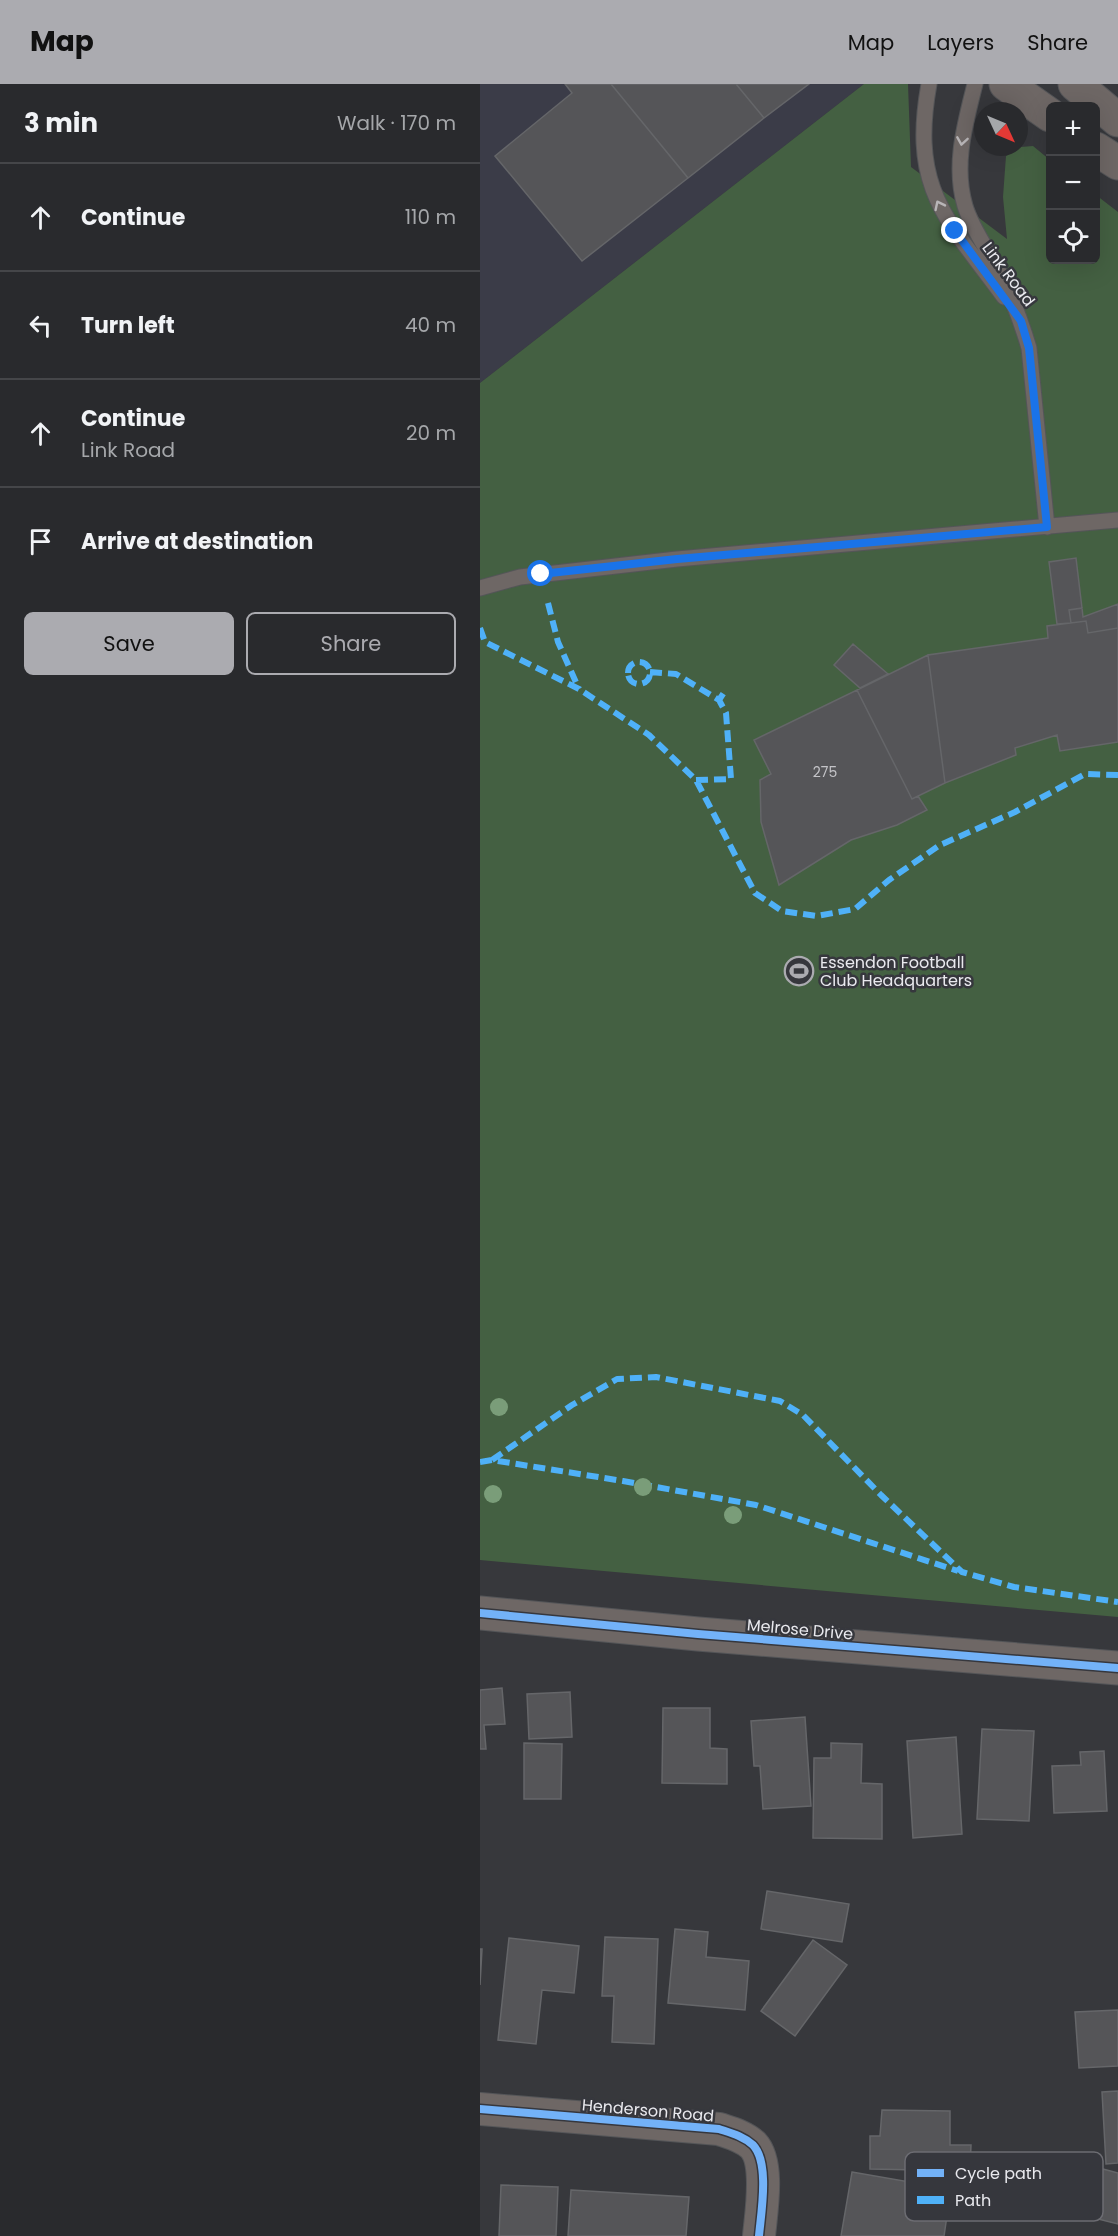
<!DOCTYPE html>
<meta charset="utf-8">
<style>
:root{--surface:#292a2d;--page:#353639;--text:#f1f3f6;--muted:#a5a7aa;--line:#454649;--accent:#ababb0}
body{margin:0;font-family:Poppins,sans-serif;background:var(--page);color:var(--text)}
.controls{position:absolute;right:18px;top:18px;display:grid;overflow:hidden;border-radius:9px;box-shadow:0 6px 24px #0002}
.controls button{width:54px;height:54px;display:grid;place-items:center;padding:0;border:0;border-bottom:2px solid var(--line);background:var(--surface);color:var(--text);font:30px sans-serif}
.compass{position:absolute;left:494px;top:18px;width:54px;height:54px;border-radius:50%;background:var(--surface);box-shadow:0 6px 24px #0002;rotate:134deg}
.stop{position:absolute;width:18px;height:18px;margin:-14px;border:4px solid #1a73e8;border-radius:50%;background:#fff}
.stop.end{background:#1a73e8;border-color:#fff;box-shadow:0 2px 6px #0008}
.list{margin:0;padding:0;list-style:none}
h2{display:flex;justify-content:space-between;align-items:center;height:78px;margin:0;padding:0 24px;font-size:26px}
h2 small{font-size:20px;font-weight:400;color:var(--muted)}
.list li{display:grid;grid-template-columns:39px 1fr auto;gap:18px;align-items:center;box-sizing:border-box;height:108px;padding:0 24px;border-top:2px solid var(--line)}
.list b{display:block;font-size:22px;white-space:nowrap}
.list p{margin:0;font-size:20px;white-space:nowrap;color:var(--muted)}
.list em{font-size:20px;font-style:normal;color:var(--muted)}
.actions{display:flex;gap:12px;padding:18px 24px}
.actions a{flex:1;padding:14px 0;border:2px solid var(--accent);border-radius:9px;text-align:center;font-size:21px;color:var(--accent)}
.actions .main{background:var(--accent);color:#111}
.icon{flex:none;width:33px;height:33px;fill:none;stroke:currentColor;stroke-width:2;stroke-linecap:round;stroke-linejoin:round}
.map{position:relative;flex:none;width:638px;height:2152px;overflow:hidden}
header{display:flex;align-items:center;gap:36px;box-sizing:border-box;height:84px;padding:0 30px;background:var(--accent);color:#111}
header strong{font-size:28px}
nav{display:flex;gap:33px;margin-inline-start:auto;font-size:21px}
main{display:flex}
aside{flex:1;background:var(--surface)}
.map>svg:first-child{display:block}
.built{fill:#3b3c48}
.green{fill:#446042}
.building{fill:#555558;stroke:#656669;stroke-width:1.5}
.lines{fill:none;stroke-linecap:round;stroke-linejoin:round}
.service-casing{stroke:#545558;stroke-width:17}
.minor-casing{stroke:#545558;stroke-width:34}
.tertiary-casing{stroke:#545558;stroke-width:35}
.service{stroke:#6e6765;stroke-width:15}
.minor{stroke:#6e6765;stroke-width:32}
.tertiary{stroke:#6e6765;stroke-width:33}
.quiet{stroke:#4fb1f8;stroke-width:6;stroke-dasharray:12 6;stroke-linecap:butt}
.cycleway-casing{stroke:#36373d;stroke-width:11}
.cycleway{stroke:#73b2f8;stroke-width:8}
.tree{fill:#7a9d79}
.oneway{stroke:#b8b5b7}
.route{stroke:#1a73e8;stroke-width:8}
.labels{text-anchor:middle;stroke-width:5;stroke-linejoin:round;paint-order:stroke}
.number-label{font-size:14px;fill:#c4c4c8}
.street-label{font-size:16px;fill:#e9e9ee;stroke:#36373d}
.poi-label{font-size:16px;fill:#e9e9ee;stroke:#36373d;text-anchor:start}
.key{fill:#36373d;stroke:#6c6c72;stroke-width:1.5}
.key-label{font-size:16px;fill:#e9e9ee}
</style>
<header>
<strong>Map</strong>
<nav><a>Map</a><a>Layers</a><a>Share</a></nav>
</header>
<main>
<aside>
<h2>3 min<small>Walk · 170 m</small></h2>
<ul class="list">
<li><svg class="icon" aria-label="ahead" viewBox="0 0 24 24"><path d="M12 20V5M6 11l6-6 6 6"/></svg><div><b>Continue</b></div><em>110 m</em></li>
<li><svg class="icon" aria-label="left" viewBox="0 0 24 24"><path d="M17 20v-9H6M10 6l-5 5 5 5"/></svg><div><b>Turn left</b></div><em>40 m</em></li>
<li><svg class="icon" aria-label="ahead" viewBox="0 0 24 24"><path d="M12 20V5M6 11l6-6 6 6"/></svg><div><b>Continue</b><p>Link Road</p></div><em>20 m</em></li>
<li><svg class="icon" aria-label="arrive" viewBox="0 0 24 24"><path d="M6 21V4h12l-3 4 3 4H6"/></svg><div><b>Arrive at destination</b></div></li>
</ul>
<div class="actions"><a class="main">Save</a><a>Share</a></div>
</aside>
<div class="map">
<svg width="638" height="2152" viewBox="0 0 638 2152">
<rect width="100%" height="100%" fill="#37383c"/>
<path class="built" d="M 0,0 L 384,0 L 0,299 Z"/>
<path class="green" d="M 384,0 L 428,0 L 431,83 L 527,155 L 523,113 L 526,72 L 541,63 L 553,62 L 570,76 L 570,176 L 616,176 L 616,111 L 638,128 L 638,1533 L 0,1476 L 0,299 Z"/>
<path class="building" d="M 85,0 L 131,0 L 208,94 L 102,177 L 15,72 L 92,9 Z
M 131,0 L 256,0 L 284,34 L 208,94 Z
M 256,0 L 329,0 L 284,34 Z
M 596,474 L 602,524 L 589,526 L 591,539 L 577,540 L 569,478 Z
M 638,520 L 638,544 L 608,549 L 606,537 L 591,539 L 589,526 L 602,524 L 603,533 Z
M 606,537 L 608,549 L 638,544 L 638,658 L 580,667 L 577,651 L 535,664 L 536,671 L 465,699 L 448,571 L 568,554 L 567,542 Z
M 373,560 L 408,590 L 380,604 L 354,581 Z
M 448,571 L 465,699 L 432,715 L 377,606 Z
M 377,606 L 432,715 L 438,712 L 447,726 L 417,741 L 371,756 L 299,801 L 281,738 L 280,696 L 291,690 L 274,656 Z
M 22,1604 L 25,1640 L 4,1641 L 6,1665 L 0,1665 L 0,1606 Z
M 90,1608 L 92,1653 L 49,1655 L 47,1610 Z
M 183,1624 L 230,1624 L 230,1664 L 247,1665 L 247,1700 L 182,1699 Z
M 325,1633 L 331,1722 L 283,1725 L 280,1682 L 274,1682 L 271,1637 Z
M 502,1645 L 554,1647 L 549,1737 L 497,1735 Z
M 476,1653 L 482,1750 L 433,1754 L 427,1657 Z
M 44,1659 L 82,1660 L 81,1715 L 44,1715 Z
M 351,1659 L 382,1660 L 381,1699 L 402,1700 L 402,1755 L 333,1754 L 334,1674 L 351,1674 Z
M 624,1667 L 627,1727 L 574,1729 L 572,1682 L 601,1681 L 600,1668 Z
M 287,1807 L 369,1820 L 362,1858 L 281,1845 Z
M 195,1845 L 228,1848 L 226,1873 L 269,1877 L 265,1926 L 188,1919 Z
M 125,1853 L 178,1855 L 174,1960 L 132,1958 L 134,1912 L 122,1912 Z
M 29,1854 L 99,1862 L 94,1909 L 62,1906 L 56,1960 L 18,1956 Z
M 333,1856 L 367,1881 L 315,1952 L 281,1927 Z
M 0,1865 L 2,1865 L 0,1901 Z
M 638,1926 L 638,1982 L 599,1984 L 595,1928 Z
M 638,2007 L 638,2079 L 626,2080 L 622,2008 Z
M 402,2026 L 470,2027 L 470,2061 L 491,2061 L 490,2087 L 390,2085 L 390,2052 L 400,2052 Z
M 623,2085 L 638,2089 L 638,2140 L 610,2133 Z
M 372,2088 L 430,2098 L 426,2119 L 468,2125 L 464,2152 L 361,2152 Z
M 21,2101 L 78,2103 L 76,2152 L 19,2152 Z
M 91,2106 L 209,2113 L 206,2152 L 88,2152 Z"/>
<g class="lines">
<g class="service-casing">
<path id="service" d="M 449,0 C 430,105 466,134 524,213
M 495,0 C 485,40 473,81 485,122 C 492,145 508,166 519,187 C 531,211 541,237 549,264 L 567,443
M 0,504 L 40,493 L 197,475 L 638,436"/>
</g>
<g class="minor-casing">
<path id="minor" d="M 0,2025 L 239,2045 C 251,2049 263,2052 273,2061 C 290,2079 281,2129 279,2152"/>
</g>
<g class="tertiary-casing">
<path id="tertiary" d="M 526,0 L 570,31
M 595,0 L 638,36
M 616,65 L 638,79
M 0,1529 L 218,1550 L 638,1584"/>
</g>
<use href="#service" class="service"/>
<use href="#minor" class="minor"/>
<use href="#tertiary" class="tertiary"/>
<path class="quiet" d="M 68,519 L 78,558 L 99,605
M 0,544 L 5,558 L 99,605 L 169,651 L 216,696 L 275,809 L 302,827 L 337,832 L 375,825 L 409,796 L 460,761 L 535,728 L 605,690 L 638,691
M148 589a11 11 0 1 1 22 0a11 11 0 1 1-22 0Z
M 170,588 L 196,590 L 239,616 L 245,607
M 216,696 L 251,695 L 246,629 L 239,616
M 12,1376 L 92,1321 L 137,1295 L 176,1293 L 300,1317 L 323,1331 L 401,1411 L 482,1488 L 534,1503 L 638,1518
M 0,1378 L 12,1376 L 143,1397 L 276,1421 L 478,1487"/>
<g class="cycleway-casing">
<path id="cycleway" d="M 0,1529 L 218,1550 L 638,1584
M 0,2025 L 239,2045 C 251,2049 263,2052 273,2061 C 290,2079 281,2129 279,2152"/>
</g>
<use href="#cycleway" class="cycleway"/>
</g>
<g class="tree">
<circle cx="19" cy="1323" r="9"/>
<circle cx="163" cy="1403" r="9"/>
<circle cx="13" cy="1410" r="9"/>
<circle cx="253" cy="1431" r="9"/>
</g>
<defs><path id="oneway-chevron" d="M-2-3.5L2.5 0L-2 3.5" fill="none" stroke-width="1.6" stroke-linecap="round" stroke-linejoin="round" transform="scale(1.5)"/></defs>
<g class="oneway">
<use href="#oneway-chevron" transform="translate(482 57) rotate(99)"/>
<use href="#oneway-chevron" transform="translate(459 121) rotate(-116)"/>
</g>
<g class="lines">
<path class="route" d="M 61,490 L 197,475 L 567,443 L 549,264 L 541,237 L 475,147"/>
</g>
<defs>
<g id="stadium-ring" transform="scale(1.5)"><circle r="9.5" fill="#36373d" stroke="#ababb0" stroke-width="1.5"/><path d="M0-5a6.5 5 0 1 0 0 10a6.5 5 0 1 0 0-10ZM-3.5-1.8h7v3.6h-7Z" fill="#ababb0"/></g>
</defs>
<g fill-rule="evenodd">
<use href="#stadium-ring" x="319" y="887"/>
</g>
<g class="labels">
<g class="number-label">
<text x="345" y="693">275</text>
</g>
<g class="street-label">
<text transform="translate(529 190) rotate(53)" y="6">Link Road</text>
<text transform="translate(320 1545) rotate(5)" y="6">Melrose Drive</text>
<text transform="translate(168 2026) rotate(5)" y="6">Henderson Road</text>
</g>
<g class="poi-label">
<text x="340" y="884">Essendon Football<tspan x="340" dy="18">Club Headquarters</tspan></text>
</g>
</g>
<rect x="425" y="2068" width="198" height="69" rx="9" class="key"/>
<rect x="437" y="2085" width="27" height="8" fill="#73b2f8"/>
<rect x="437" y="2112" width="27" height="8" fill="#4fb1f8"/>
<g class="key-label">
<text x="475" y="2095">Cycle path</text>
<text x="475" y="2122">Path</text>
</g>
</svg>
<div class="controls">
<button>+</button>
<button>−</button>
<button><svg class="icon" aria-label="locate" viewBox="0 0 24 24"><circle cx="12" cy="12" r="6"/><path d="M12 2v4M12 18v4M2 12h4M18 12h4"/></svg></button>
</div>
<svg class="compass" viewBox="-18 -18 36 36"><path d="M0-13l5 13h-10z" fill="#e53935"/><path d="M0 13l5-13h-10z" fill="#a5a7aa"/></svg>
<div class="stop" style="left:61px;top:490px"></div>
<div class="stop end" style="left:475px;top:147px"></div>
</div>
</main>
